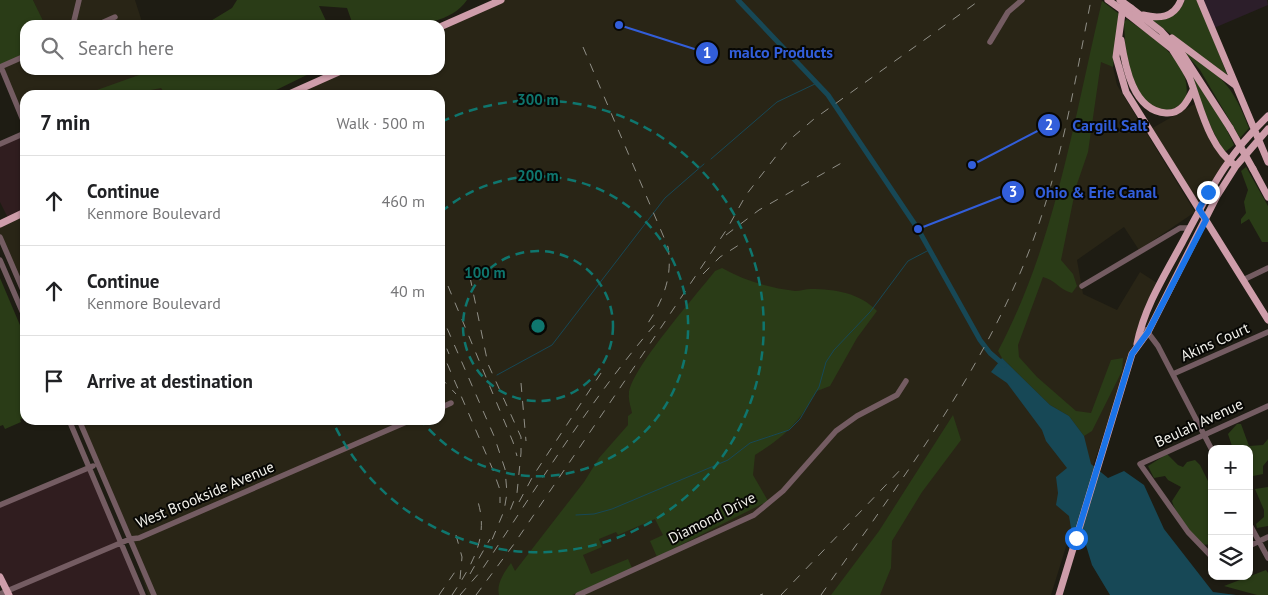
<!DOCTYPE html>
<meta charset="utf-8">
<style>
:root{--surface:#fff;--page:#f6f6f6;--text:#202124;--muted:#757577;--line:#e0e0e0}
body{margin:0;font-family:"PT Sans",sans-serif;background:var(--page);color:var(--text)}
.controls{position:absolute;right:15px;bottom:15px;display:grid;overflow:hidden;border-radius:10px;box-shadow:0 1px 4px #0004}
.controls button{width:45px;height:45px;display:grid;place-items:center;padding:0;border:0;border-bottom:1px solid var(--line);background:var(--surface);color:var(--text);font:25px sans-serif}
.stop{position:absolute;width:15px;height:15px;margin:-11px;border:4px solid #1a73e8;border-radius:50%;background:#fff}
.stop.end{background:#1a73e8;border-color:#fff;box-shadow:0 1px 5px #0008}
.list{margin:0;padding:0;list-style:none}
h2{display:flex;justify-content:space-between;align-items:center;height:65px;margin:0;padding:0 20px;font-size:21px}
h2 small{font-size:16px;font-weight:400;color:var(--muted)}
.list li{display:grid;grid-template-columns:32px 1fr auto;gap:15px;align-items:center;box-sizing:border-box;height:90px;padding:0 20px;border-top:1px solid var(--line)}
.list b{display:block;font-size:19px;white-space:nowrap}
.list p{margin:0;font-size:16px;white-space:nowrap;color:var(--muted)}
.list em{font-size:16px;font-style:normal;color:var(--muted)}
.icon{flex:none;width:28px;height:28px;fill:none;stroke:currentColor;stroke-width:2;stroke-linecap:round;stroke-linejoin:round}
.map{position:relative;flex:none;width:1268px;height:595px;overflow:hidden}
.search{position:absolute;background:var(--surface);box-shadow:0 1px 4px #0004;left:20px;top:20px;width:425px;height:55px;display:flex;align-items:center;gap:12px;box-sizing:border-box;padding:0 18px;border-radius:15px;color:var(--muted);font-size:19px}
.panel{position:absolute;background:var(--surface);box-shadow:0 1px 4px #0004;left:20px;top:90px;width:425px;height:335px;border-radius:15px}
.map>svg:first-child{display:block}
.commercial{fill:#301d1f}
.built{fill:#292516}
.education{fill:#2c1e2a}
.green{fill:#2a3c17}
.water{fill:#174856}
.lines{fill:none;stroke-linecap:round;stroke-linejoin:round}
.stream{stroke:#174856;stroke-width:1}
.canal{stroke:#174856;stroke-width:5}
.minor{stroke:#745c62;stroke-width:5.5}
.major{stroke:#ce9daa;stroke-width:7}
.rail{stroke:#908f87;stroke-width:1;stroke-dasharray:9 9;stroke-linecap:butt}
.major-bridge{stroke:#ce9daa;stroke-width:7}
.route{stroke:#1a73e8;stroke-width:6}
.ring{fill:none;stroke:#0f766e;stroke-width:2.5;stroke-dasharray:9 6}
.labels{text-anchor:middle;stroke-width:4;stroke-linejoin:round;paint-order:stroke}
.street-label{font-size:15px;fill:#f3f2ec;stroke:#070704}
.centre{fill:#0f766e;stroke:#070704;stroke-width:2.5}
.ring-label{font-size:15px;text-anchor:middle;font-weight:bold;fill:#0f766e;stroke:#070704;stroke-width:4;stroke-linejoin:round;paint-order:stroke}
.leader{fill:none;stroke:#325eda;stroke-width:2}
.callout-dot{fill:#325eda;stroke:#070704;stroke-width:2}
.mark-label{font-size:15px;text-anchor:middle;font-weight:bold;fill:#fff}
.callout-label{font-size:16px;text-anchor:middle;font-weight:bold;fill:#325eda;stroke:#070704;stroke-width:4;stroke-linejoin:round;paint-order:stroke}
</style>
<div class="map">
<svg width="1268" height="595" viewBox="0 0 1268 595">
<rect width="100%" height="100%" fill="#1e1c13"/>
<path class="commercial" d="M 25,133 L 25,212 L 9,220 L 0,202 L 0,144 Z
M 89,468 L 143,595 L 9,595 L 0,577 L 0,505 Z"/>
<path class="built" d="M 33,0 L 135,0 L 143,25 L 44,25 Z
M 501,0 L 1101,0 L 1119,14 L 1113,67 L 1117,85 L 1195,212 L 1139,250 L 1124,227 L 1077,260 L 1083,294 L 1117,310 L 1140,272 L 1157,283 L 1079,505 L 1051,595 L 148,595 L 130,539 L 79,420 L 440,420 L 440,95 L 287,95 L 343,70 L 440,70 L 440,27 Z
M 25,56 L 25,70 L 157,70 L 161,87 L 166,95 L 25,95 L 25,125 L 1,67 Z
M 1198,102 L 1227,160 L 1199,209 L 1149,130 Z
M 25,213 L 25,295 L 0,237 L 0,224 Z"/>
<path class="education" d="M 1201,0 L 1267,0 L 1268,5 L 1214,28 Z"/>
<path class="green" d="M 0,0 L 33,0 L 44,23 L 25,25 L 25,31 L 21,32 L 25,42 L 25,56 L 0,67 Z
M 237,0 L 467,0 C 445,32 387,25 353,25 L 347,8 L 319,6 L 328,25 L 236,25 L 235,21 L 224,21 L 223,25 L 204,25 L 232,8 Z
M 1185,0 L 1198,0 L 1228,77 L 1152,20 L 1151,19 C 1168,18 1178,17 1185,0 Z
M 1102,1 L 1119,14 L 1113,67 L 1101,62 L 1088,152 L 1076,187 L 1061,260 L 1073,274 L 1077,286 L 1072,293 C 1060,290 1055,280 1043,277 L 1018,345 L 1019,357 L 1037,377 L 1076,411 L 1091,413 L 1111,360 L 1123,358 L 1122,371 L 1092,431 L 1084,436 L 1069,416 L 1050,405 L 1002,358 L 998,351 C 1055,244 1074,119 1102,1 Z
M 1127,19 C 1152,37 1193,62 1186,98 C 1166,124 1141,104 1132,80 C 1125,61 1125,41 1124,22 Z
M 1179,46 C 1219,76 1231,80 1249,128 L 1240,138 L 1200,70 Z
M 153,70 L 317,70 L 266,95 L 166,95 L 161,88 L 126,95 L 83,95 Z
M 1192,75 L 1219,114 L 1234,145 L 1225,152 C 1209,128 1201,102 1192,75 Z
M 1246,167 L 1268,206 L 1268,242 L 1262,242 L 1249,219 L 1241,224 L 1241,219 L 1246,213 L 1244,202 L 1248,190 L 1241,171 Z
M 722,268 C 745,281 770,288 795,291 C 801,291 805,289 811,289 C 835,289 860,293 877,311 L 857,338 L 830,386 L 817,391 C 798,423 787,435 755,455 L 753,475 L 768,501 L 657,557 L 650,541 L 663,535 L 655,519 L 618,535 L 616,532 L 599,539 L 602,547 L 583,555 L 591,574 L 628,559 L 632,568 L 572,595 L 499,595 C 496,584 505,571 511,563 L 515,571 L 584,482 L 599,458 L 628,425 L 628,416 L 632,413 C 631,407 628,400 629,394 C 629,371 698,293 715,271 Z
M 0,278 L 25,337 L 25,418 L 20,419 L 21,422 L 5,429 L 3,425 L 0,426 Z
M 953,415 L 961,440 L 922,492 L 892,541 L 891,568 L 880,595 L 831,595 L 879,531 Z
M 1237,424 L 1241,424 L 1249,446 L 1263,445 L 1268,439 L 1268,460 L 1263,466 L 1263,474 L 1253,476 L 1249,473 L 1249,449 L 1233,449 L 1228,434 Z
M 1167,454 L 1178,465 L 1183,467 L 1187,462 L 1195,460 L 1200,465 L 1212,489 L 1212,544 L 1203,545 C 1193,536 1175,514 1172,501 L 1181,487 L 1168,480 L 1165,476 L 1154,478 L 1148,466 Z
M 1268,487 L 1268,526 L 1257,528 L 1256,524 L 1264,517 L 1264,510 L 1255,489 Z
M 1266,570 L 1268,573 L 1268,595 L 1257,595 L 1224,586 Z"/>
<path class="water" d="M 1002,358 L 1050,405 L 1069,416 L 1084,436 L 1091,464 L 1108,478 L 1124,471 L 1144,485 L 1164,529 L 1213,592 L 1236,595 L 1110,595 L 1092,565 L 1085,542 L 1071,528 L 1069,516 L 1056,505 L 1058,493 L 1056,477 L 1067,468 L 1046,441 L 1042,430 L 1007,383 L 991,372 Z"/>
<g class="lines">
<path class="stream" d="M 711,159 L 777,102 L 817,83
M 497,375 L 552,345 L 665,198 L 704,164
M 576,515 L 594,514 L 612,509 L 728,460 L 750,443 L 789,430 L 800,419 L 810,402 L 819,387 L 826,362 L 834,350 L 870,312 L 908,261 L 929,250"/>
<path class="canal" d="M 738,0 L 828,95 L 918,229 L 980,340 L 990,353 L 1004,365"/>
<path class="minor" d="M 73,25 L 79,0
M 97,25 L 115,17
M 990,42 L 1008,12 L 1022,0
M 0,67 L 25,56
M 1,67 L 25,125
M 0,144 L 25,133
M 0,237 L 25,295
M 0,260 L 25,318
M 1243,280 L 1268,268
M 1082,286 L 1180,228 L 1189,228
M 1146,330 L 1158,346 L 1212,450
M 1173,374 L 1268,332
M 440,408 L 451,403
M 69,420 L 143,595
M 79,420 L 154,595
M 0,505 L 93,466
M 1249,523 L 1268,558
M 1249,546 L 1268,537
M 1212,557 L 1188,532 L 1140,464 L 1268,406
M 0,594 L 130,539 L 139,538 L 411,420
M 578,595 L 754,515 L 783,491 L 836,431 L 857,416 L 897,395 L 906,381"/>
<path class="major" d="M 1200,0 L 1268,162
M 1123,6 L 1116,57 L 1126,92 L 1268,320
M 1131,8 L 1161,31 L 1183,55 L 1230,128
M 1129,15 L 1172,49
M 1143,15 C 1159,19 1174,18 1181,0
M 440,27 L 501,0
M 1172,38 L 1235,85
M 1121,40 C 1125,66 1133,111 1166,113 C 1181,114 1187,102 1193,90
M 1172,49 C 1178,59 1185,69 1190,79 C 1201,108 1209,148 1236,166
M 287,95 L 343,70
M 1253,169 L 1268,197
M 0,224 L 25,212
M 1137,344 C 1144,308 1164,276 1182,243 C 1209,193 1225,157 1268,116
M 0,577 L 9,595
M 1059,595 L 1132,354 L 1148,332 L 1217,196 L 1236,166 L 1268,129"/>
<path class="rail" d="M 583,47 L 668,247 C 673,277 663,301 646,326
M 726,235 L 759,210 L 845,161
M 703,274 L 720,257 L 742,243
M 470,277 L 488,364 L 521,437 L 521,453 L 517,493 L 507,518
M 448,286 L 513,442 L 517,456
M 440,312 L 494,436 L 505,469 L 507,493 L 504,511 L 489,547
M 440,332 L 449,354
M 440,347 L 493,470 L 500,490 L 500,503
M 440,377 L 456,394
M 521,383 L 526,441
M 519,502 L 533,476 L 605,367
M 456,535 L 462,557 L 460,579
M 470,574 L 490,539
M 439,595 L 459,566
M 452,595 C 472,565 490,536 477,499
M 460,595 L 481,571 C 538,486 591,398 658,321
M 476,595 L 514,544 L 662,326 L 727,229 L 746,195 L 787,142 L 814,119 L 980,0
M 760,595 L 763,594
M 781,595 L 904,466
M 821,595 C 894,490 971,389 1021,271 C 1058,184 1073,92 1091,0"/>
<path class="major-bridge" d="M 1108,0 L 1129,15
M 1120,0 L 1131,8
M 1230,128 L 1253,169"/>
</g>
<g class="lines">
<path class="route" d="M 1076,538 L 1132,354 L 1148,332 L 1206,220 L 1199,209 L 1208,192"/>
</g>
<g class="ring">
<circle cx="538" cy="326" r="75"/>
<path d="M441 212A150 150 0 1 1 421 420"/>
<path d="M441 122A226 226 0 1 1 333 422"/>
</g>
<g class="labels">
<g class="street-label">
<text transform="translate(1215 342) rotate(-24)" y="5">Akins Court</text>
<text transform="translate(1199 423) rotate(-25)" y="5">Beulah Avenue</text>
<text transform="translate(205 495) rotate(-23)" y="5">West Brookside Avenue</text>
<text transform="translate(712 518) rotate(-27)" y="5">Diamond Drive</text>
</g>
</g>
<circle cx="538" cy="326" r="8" class="centre"/>
<g class="ring-label">
<text x="538" y="105">300 m</text>
<text x="538" y="181">200 m</text>
<text x="485" y="278">100 m</text>
</g>
<path class="leader" d="M619 25L707 53M972 165L1049 125M918 229L1013 192"/>
<g class="callout-dot">
<circle cx="619" cy="25" r="5"/>
<circle cx="972" cy="165" r="5"/>
<circle cx="918" cy="229" r="5"/>
<circle cx="707" cy="53" r="12"/>
<circle cx="1049" cy="125" r="12"/>
<circle cx="1013" cy="192" r="12"/>
</g>
<g class="mark-label">
<text x="707" y="58">1</text>
<text x="1049" y="130">2</text>
<text x="1013" y="197">3</text>
</g>
<g class="callout-label">
<text x="781" y="58">malco Products</text>
<text x="1110" y="131">Cargill Salt</text>
<text x="1096" y="198">Ohio &amp; Erie Canal</text>
</g>
</svg>
<div class="controls">
<button>+</button>
<button>−</button>
<button><svg class="icon" aria-label="layers" viewBox="0 0 24 24"><path d="M12 4l9 5-9 5-9-5zM3 14l9 5 9-5"/></svg></button>
</div>
<div class="stop" style="left:1076px;top:538px"></div>
<div class="stop end" style="left:1208px;top:192px"></div>
<div class="search"><svg class="icon" aria-label="search" viewBox="0 0 24 24"><circle cx="10" cy="10" r="6"/><path d="M15 15l6 6"/></svg>Search here</div>
<section class="panel">
<h2>7 min<small>Walk · 500 m</small></h2>
<ul class="list">
<li><svg class="icon" aria-label="ahead" viewBox="0 0 24 24"><path d="M12 20V5M6 11l6-6 6 6"/></svg><div><b>Continue</b><p>Kenmore Boulevard</p></div><em>460 m</em></li>
<li><svg class="icon" aria-label="ahead" viewBox="0 0 24 24"><path d="M12 20V5M6 11l6-6 6 6"/></svg><div><b>Continue</b><p>Kenmore Boulevard</p></div><em>40 m</em></li>
<li><svg class="icon" aria-label="arrive" viewBox="0 0 24 24"><path d="M6 21V4h12l-3 4 3 4H6"/></svg><div><b>Arrive at destination</b></div></li>
</ul>
</section>
</div>
